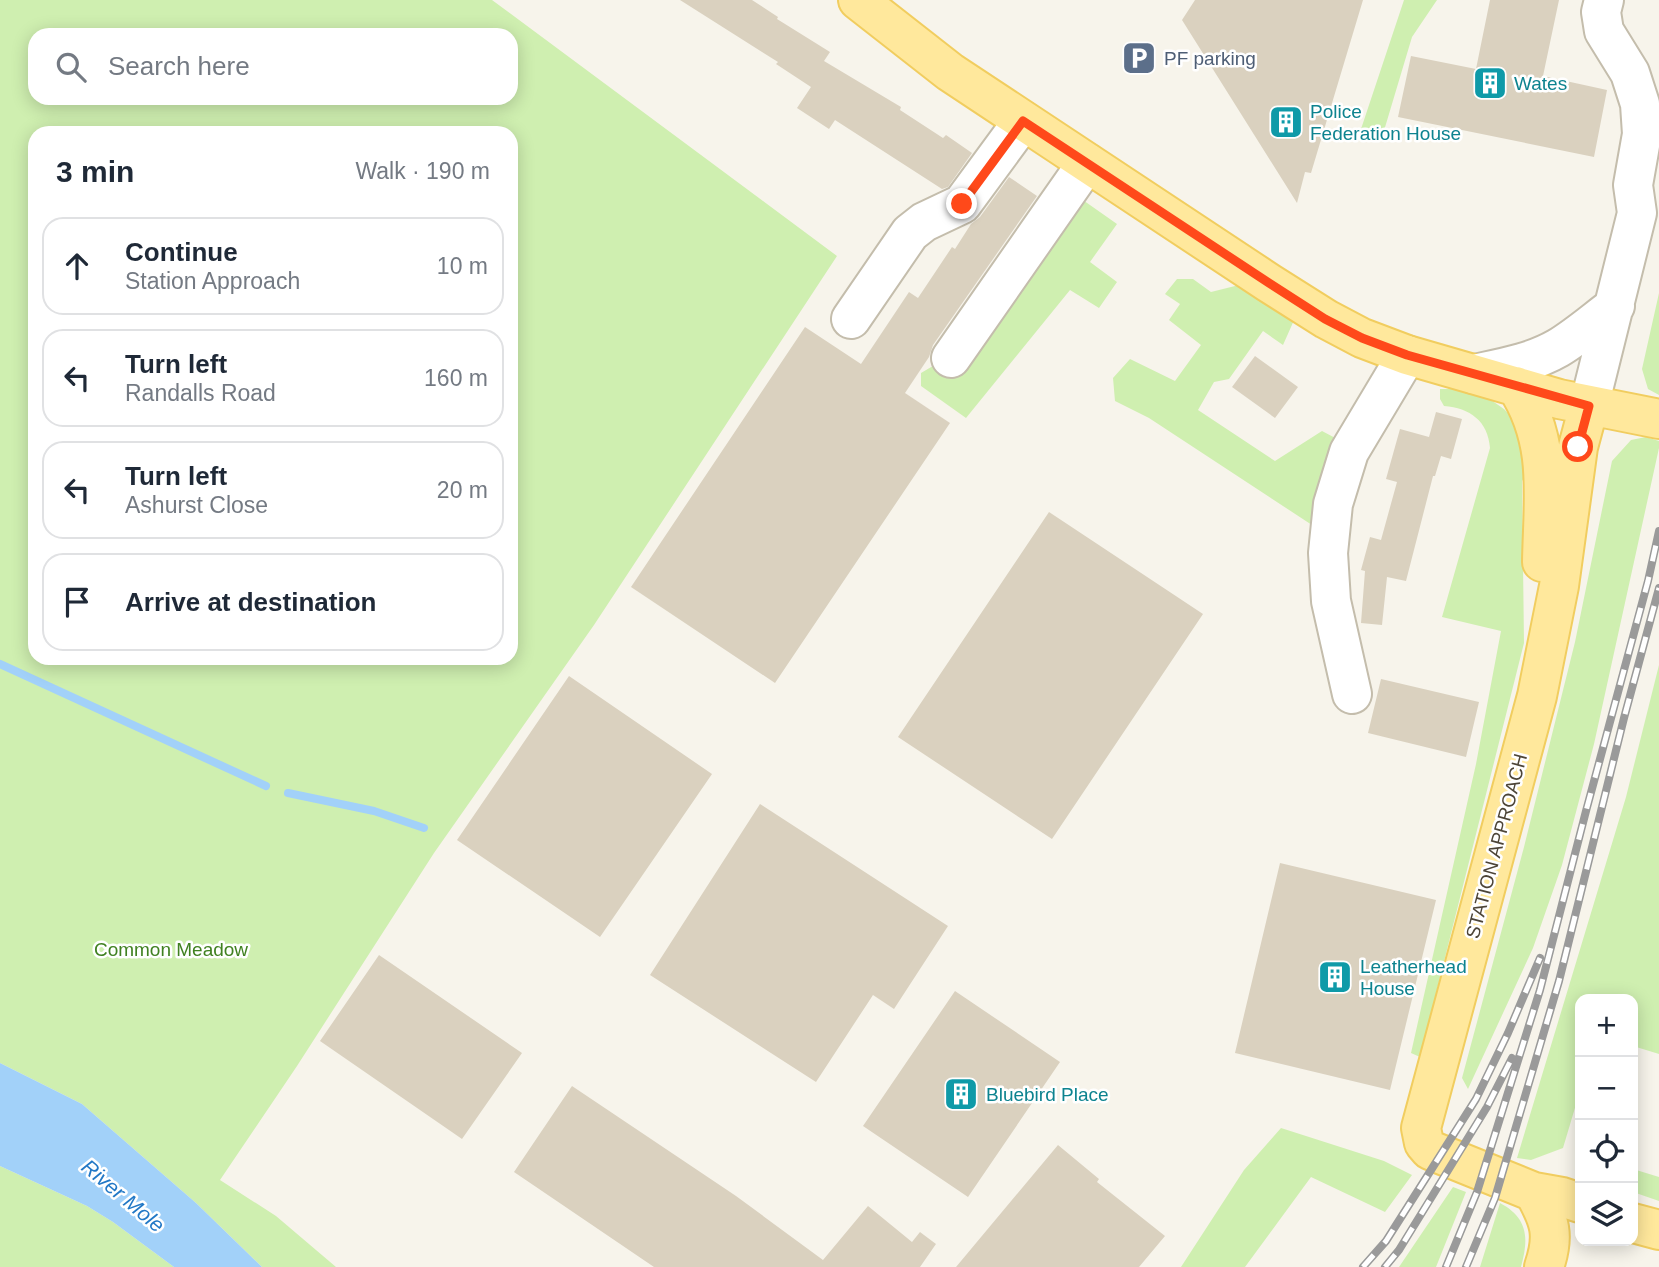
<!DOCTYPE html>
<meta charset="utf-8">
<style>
:root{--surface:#fff;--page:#f2f2f3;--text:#1f2937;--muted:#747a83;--line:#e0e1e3}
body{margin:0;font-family:Helvetica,sans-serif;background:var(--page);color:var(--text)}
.controls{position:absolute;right:21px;bottom:21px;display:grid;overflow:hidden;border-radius:14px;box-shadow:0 4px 18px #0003}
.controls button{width:63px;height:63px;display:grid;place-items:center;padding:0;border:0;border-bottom:2px solid var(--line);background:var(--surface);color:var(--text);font:35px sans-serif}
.stop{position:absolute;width:21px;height:21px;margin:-16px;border:5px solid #ff491a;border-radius:50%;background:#fff}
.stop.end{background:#ff491a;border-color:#fff;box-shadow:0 2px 7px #0008}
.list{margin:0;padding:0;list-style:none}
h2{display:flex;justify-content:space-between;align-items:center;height:91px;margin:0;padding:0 28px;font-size:30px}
h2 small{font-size:23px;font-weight:400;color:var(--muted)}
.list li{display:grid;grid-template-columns:46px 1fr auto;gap:21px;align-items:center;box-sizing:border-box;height:98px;margin:0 14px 14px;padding:0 14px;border:2px solid var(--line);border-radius:21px}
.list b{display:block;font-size:26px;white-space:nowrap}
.list p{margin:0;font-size:23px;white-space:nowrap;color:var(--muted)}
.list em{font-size:23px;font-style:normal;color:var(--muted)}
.icon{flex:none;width:38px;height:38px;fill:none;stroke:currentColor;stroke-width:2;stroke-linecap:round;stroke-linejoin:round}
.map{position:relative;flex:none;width:1659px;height:1267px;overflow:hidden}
.search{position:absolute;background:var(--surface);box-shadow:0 4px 18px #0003;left:28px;top:28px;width:490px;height:77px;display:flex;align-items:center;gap:18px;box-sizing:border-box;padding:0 24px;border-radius:21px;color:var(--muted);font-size:26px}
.panel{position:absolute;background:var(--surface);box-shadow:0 4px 18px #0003;left:28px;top:126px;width:490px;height:539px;border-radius:21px}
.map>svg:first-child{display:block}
.green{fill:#cfefb0;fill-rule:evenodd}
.water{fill:#a2d1f9}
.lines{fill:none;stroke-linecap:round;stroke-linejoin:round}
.stream{stroke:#a2d1f9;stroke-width:8}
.building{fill:#dad1bf}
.minor-casing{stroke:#c4bdac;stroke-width:42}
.major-casing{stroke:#f1cd5f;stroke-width:42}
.minor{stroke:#fff;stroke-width:38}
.major{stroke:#ffe89c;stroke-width:38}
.rail-casing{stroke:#9a9a9a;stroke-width:8}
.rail{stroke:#fff;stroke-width:5;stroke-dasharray:16;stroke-linecap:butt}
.route{stroke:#ff491a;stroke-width:9}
.labels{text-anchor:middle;stroke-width:5;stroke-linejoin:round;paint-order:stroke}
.service-label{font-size:19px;fill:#4e5e75;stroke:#fff;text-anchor:start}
.culture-label{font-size:19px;fill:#0d838f;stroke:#fff;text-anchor:start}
.street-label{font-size:19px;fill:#4d4537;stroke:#fff}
.park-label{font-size:19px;fill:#408121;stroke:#fff}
.water-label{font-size:21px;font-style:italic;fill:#2278c6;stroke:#fff}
</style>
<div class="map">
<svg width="1659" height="1267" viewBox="0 0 1659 1267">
<rect width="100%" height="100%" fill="#f7f4eb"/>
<path class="green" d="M 0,0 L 492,0 L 837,256 L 594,625 L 434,853 L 297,1066 L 220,1180 L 276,1216 L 336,1267 L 262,1267 L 196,1203 L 82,1104 L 0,1063 ZM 35,35 L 511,35 L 511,98 L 35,98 ZM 35,133 L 511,133 L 511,658 L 35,658 Z
M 1404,0 L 1437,0 L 1412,37 L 1383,134 L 1361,129 Z
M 1080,198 L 1117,224 L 1090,262 L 1117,282 L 1099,308 L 1070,290 L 966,418 L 921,386 L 921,373 L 938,363 Z
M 1177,279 L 1193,279 L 1211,292 L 1243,284 L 1295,318 L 1283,345 L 1263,331 L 1229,379 L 1214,382 L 1198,410 L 1275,461 L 1322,431 L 1341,441 L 1315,527 L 1149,418 L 1115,401 L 1113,378 L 1130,359 L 1175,381 L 1201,345 L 1169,320 L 1180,304 L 1165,294 Z
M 1659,293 L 1659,395 L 1648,389 L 1642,369 Z
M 1440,389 L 1475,389 L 1504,409 L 1520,426 L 1531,468 L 1522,481 L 1524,643 L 1420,1057 L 1411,1053 L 1476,764 L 1501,631 L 1442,617 L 1490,448 C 1488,421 1470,408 1444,406 L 1440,399 Z
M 1646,437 L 1659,441 L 1659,448 L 1594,744 L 1562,865 L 1533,948 L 1468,1089 L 1462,1078 L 1524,847 L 1575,642 L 1612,461 L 1631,440 Z
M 1659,665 L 1659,1054 L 1633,1046 L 1633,999 L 1580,999 L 1580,1091 L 1563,1148 L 1531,1160 L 1517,1158 L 1626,797 Z
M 1281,1128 L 1384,1161 L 1412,1175 L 1385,1212 L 1311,1177 L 1245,1267 L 1181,1267 L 1244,1170 Z
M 0,1166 L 87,1206 L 113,1222 L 174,1267 L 0,1267 Z
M 1633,1169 L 1659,1177 L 1659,1201 L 1633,1192 Z
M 1453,1187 L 1466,1192 L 1436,1267 L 1399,1267 Z
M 1500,1203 C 1528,1218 1529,1238 1521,1267 L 1480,1267 Z"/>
<path class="water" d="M 0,1063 L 82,1104 L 196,1203 L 262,1267 L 174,1267 L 113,1222 L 87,1206 L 0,1166 Z"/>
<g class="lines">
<path class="stream" d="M 0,664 L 266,786
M 288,793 L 374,811 L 424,828"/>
</g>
<path class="building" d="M 680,0 L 752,0 L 778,17 L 777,19 L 830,52 L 824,61 L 901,107 L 900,110 L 943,138 L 946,135 L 972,153 L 948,187 L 942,189 L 835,120 L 829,129 L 797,108 L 811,87 L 776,64 L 778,62 Z
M 1195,0 L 1363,0 L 1311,173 L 1305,172 L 1297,203 L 1182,20 Z
M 1490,0 L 1559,0 L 1543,76 L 1607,90 L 1594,157 L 1398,117 L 1411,56 L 1476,69 Z
M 1009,177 L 1037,196 L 933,345 L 929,357 L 905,393 L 950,423 L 775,683 L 631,587 L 805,327 L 861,364 L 909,292 L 918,298 L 952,247 L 955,249 L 971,224 L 980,217 Z
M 1255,356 L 1298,387 L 1275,418 L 1232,387 Z
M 1436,412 L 1462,419 L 1451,459 L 1441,456 L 1435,476 L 1433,476 L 1406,581 L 1387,577 L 1382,625 L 1361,623 L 1365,571 L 1361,570 L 1370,537 L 1381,540 L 1397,482 L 1386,479 L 1400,429 L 1429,437 Z
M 1049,512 L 1203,614 L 1052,839 L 898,737 Z
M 569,676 L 712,774 L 600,937 L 457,840 Z
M 1381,679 L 1479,702 L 1466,757 L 1368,733 Z
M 760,804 L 948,926 L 894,1009 L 873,995 L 816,1082 L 650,975 Z
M 1280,863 L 1436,900 L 1390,1090 L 1235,1053 Z
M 379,955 L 522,1053 L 462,1139 L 320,1041 Z
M 955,991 L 1060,1062 L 968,1197 L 863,1126 Z
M 572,1086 L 736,1196 L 823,1260 L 868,1206 L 912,1242 L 920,1232 L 936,1244 L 920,1267 L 654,1267 L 514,1172 Z
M 1058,1145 L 1099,1179 L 1097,1182 L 1165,1236 L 1139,1267 L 956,1267 Z"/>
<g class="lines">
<g class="minor-casing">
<path id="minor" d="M 851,319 L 910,233 L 924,222 L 962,204 L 1023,121
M 951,358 L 1087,163
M 1474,374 C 1502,368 1532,363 1558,348 C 1578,336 1596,320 1615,306
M 1589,406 L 1637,213 L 1633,185 L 1642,134 L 1640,104 L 1630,73 L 1604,31 L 1601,12 L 1604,0
M 1352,694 L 1331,601 L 1328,553 L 1333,504 L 1349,452 L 1407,355"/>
</g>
<g class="major-casing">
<path id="major" d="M 858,0 L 950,72 L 1269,283 L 1326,319 L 1362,338 L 1407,355 L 1559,399 L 1659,419
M 1516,386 C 1553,442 1543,499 1542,562
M 1534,1192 C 1550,1221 1555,1235 1544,1267
M 1580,1203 L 1562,1197 L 1534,1192 L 1430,1150 L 1424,1143 L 1421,1128 L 1537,696 L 1559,586 L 1578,447 L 1589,406
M 1633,1223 L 1659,1230"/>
</g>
<use href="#minor" class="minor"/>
<use href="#major" class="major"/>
<g class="rail-casing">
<path id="rail" d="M 1363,1267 L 1386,1241 L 1476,1099 L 1508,1033 L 1540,958
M 1385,1267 L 1399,1250 L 1487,1107 L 1512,1058
M 1446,1267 L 1477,1192 L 1540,990 L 1586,811 L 1648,581 L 1659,531
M 1466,1267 L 1495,1198 L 1559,981 L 1624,718 L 1659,588"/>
</g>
<use href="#rail" class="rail"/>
</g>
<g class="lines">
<path class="route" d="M 962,204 L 1023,121 L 1269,283 L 1325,319 L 1362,338 L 1407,355 L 1589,406 L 1578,447"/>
</g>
<defs>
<g id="parking-square" transform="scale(1.75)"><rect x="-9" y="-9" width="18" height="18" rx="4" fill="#5c6f8a" stroke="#fff"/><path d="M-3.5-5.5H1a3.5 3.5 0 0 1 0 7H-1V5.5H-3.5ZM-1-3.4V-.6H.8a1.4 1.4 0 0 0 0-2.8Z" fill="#fff"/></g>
<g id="building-square" transform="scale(1.75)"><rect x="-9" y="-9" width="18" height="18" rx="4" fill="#0f9aa8" stroke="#fff"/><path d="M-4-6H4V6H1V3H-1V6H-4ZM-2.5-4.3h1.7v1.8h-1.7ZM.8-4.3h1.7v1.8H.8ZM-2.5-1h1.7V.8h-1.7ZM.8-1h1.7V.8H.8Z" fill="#fff"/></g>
</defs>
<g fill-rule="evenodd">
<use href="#parking-square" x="1139" y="58"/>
<use href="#building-square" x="1490" y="83"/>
<use href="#building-square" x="1286" y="122"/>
<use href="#building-square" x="1335" y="977"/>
<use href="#building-square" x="961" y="1094"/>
</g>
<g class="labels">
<g class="service-label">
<text x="1164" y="65">PF parking</text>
</g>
<g class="culture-label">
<text x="1514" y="90">Wates</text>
<text x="1310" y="118">Police<tspan x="1310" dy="22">Federation House</tspan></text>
<text x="1360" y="973">Leatherhead<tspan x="1360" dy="22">House</tspan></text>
<text x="986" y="1101">Bluebird Place</text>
</g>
<g class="street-label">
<text transform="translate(1496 846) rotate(-75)" y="7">STATION APPROACH</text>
</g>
<g class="park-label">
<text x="171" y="956">Common Meadow</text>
</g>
<g class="water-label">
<text transform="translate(123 1196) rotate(40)" y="7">River Mole</text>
</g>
</g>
</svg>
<div class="controls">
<button>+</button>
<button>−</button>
<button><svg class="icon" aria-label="locate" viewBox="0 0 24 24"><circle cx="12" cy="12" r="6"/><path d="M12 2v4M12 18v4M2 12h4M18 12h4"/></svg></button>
<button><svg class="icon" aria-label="layers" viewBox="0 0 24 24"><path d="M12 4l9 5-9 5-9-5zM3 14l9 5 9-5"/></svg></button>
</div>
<div class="stop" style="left:1578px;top:447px"></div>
<div class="stop end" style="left:962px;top:204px"></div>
<div class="search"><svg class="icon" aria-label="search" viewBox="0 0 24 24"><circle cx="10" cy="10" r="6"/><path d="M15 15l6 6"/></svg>Search here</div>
<section class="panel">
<h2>3 min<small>Walk · 190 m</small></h2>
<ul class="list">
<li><svg class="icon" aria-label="ahead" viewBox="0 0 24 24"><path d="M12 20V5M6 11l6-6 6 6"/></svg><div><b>Continue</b><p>Station Approach</p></div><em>10 m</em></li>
<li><svg class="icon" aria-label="left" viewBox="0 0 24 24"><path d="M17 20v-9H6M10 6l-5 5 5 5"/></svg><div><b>Turn left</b><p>Randalls Road</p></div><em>160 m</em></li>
<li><svg class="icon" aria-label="left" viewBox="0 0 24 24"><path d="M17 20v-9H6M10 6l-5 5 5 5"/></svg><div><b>Turn left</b><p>Ashurst Close</p></div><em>20 m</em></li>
<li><svg class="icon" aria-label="arrive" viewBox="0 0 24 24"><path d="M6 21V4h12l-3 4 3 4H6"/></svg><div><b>Arrive at destination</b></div></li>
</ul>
</section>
</div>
